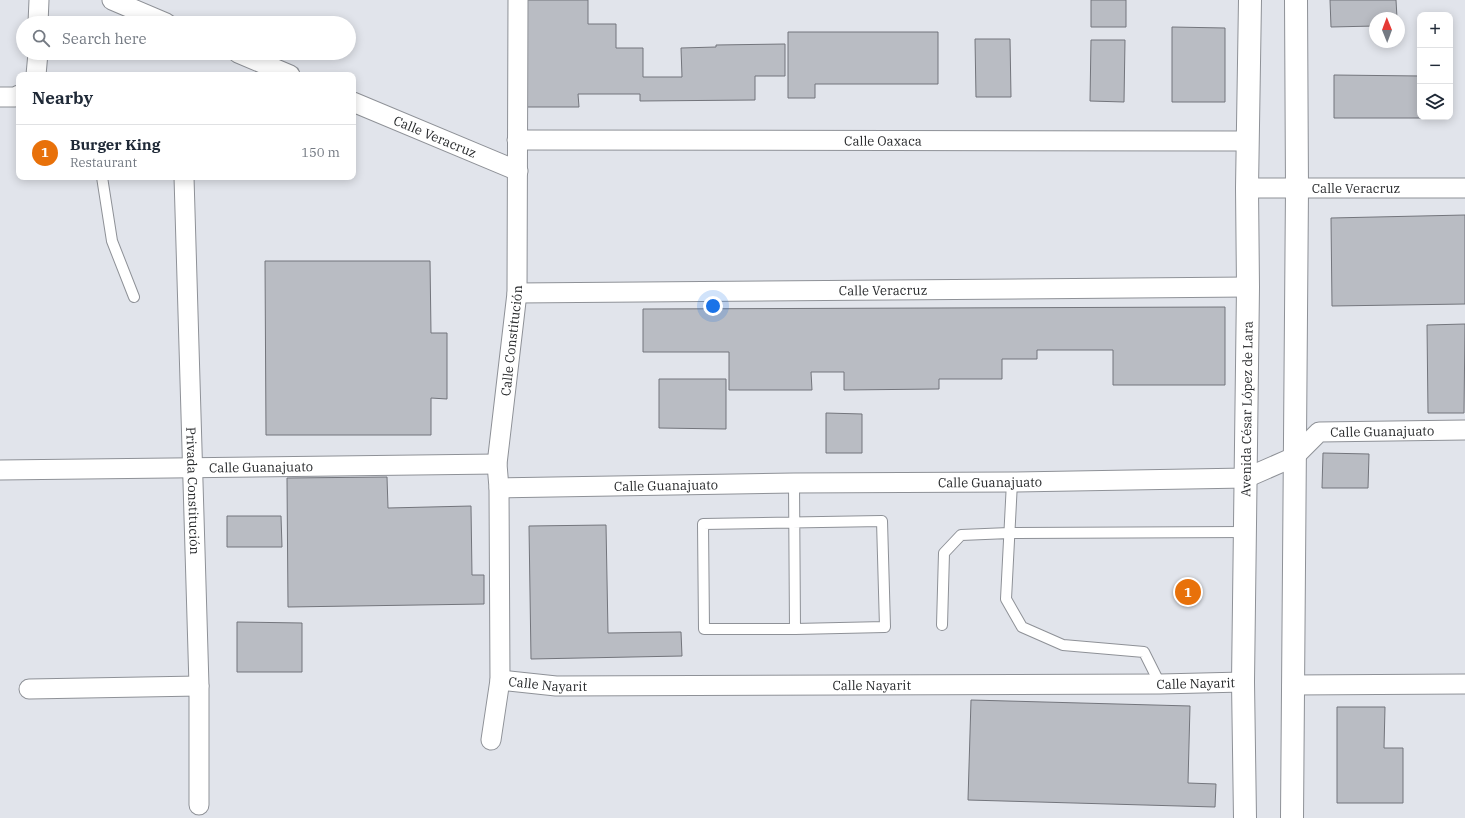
<!DOCTYPE html>
<meta charset="utf-8">
<style>
:root{--surface:#fff;--page:#f2f2f3;--text:#1f2937;--muted:#747a83;--line:#e0e1e3;--accent:#db2777}
body{margin:0;font-family:"IBM Plex Serif",serif;background:var(--page);color:var(--text)}
.controls{position:absolute;right:12px;top:12px;display:grid;overflow:hidden;border-radius:8px;box-shadow:0 2px 10px #0003}
.controls button{width:36px;height:36px;display:grid;place-items:center;padding:0;border:0;border-bottom:1px solid var(--line);background:var(--surface);color:var(--text);font:20px sans-serif}
.compass{position:absolute;left:1369px;top:12px;width:36px;height:36px;border-radius:50%;background:var(--surface);box-shadow:0 2px 10px #0003;rotate:359deg}
.you{position:absolute;left:713px;top:306px;width:14px;height:14px;margin:-10px;border:3px solid #fff;border-radius:50%;background:#1a73e8;box-shadow:0 0 0 6px #1a73e833}
.badge{display:grid;place-items:center;width:26px;height:26px;border-radius:50%;background:var(--accent);color:#fff;font-size:13px;font-weight:700}
.pin{position:absolute;translate:-50% -50%;border:2px solid #fff;box-shadow:0 1px 4px #0006}
.list{margin:0;padding:0;list-style:none}
h2{display:flex;justify-content:space-between;align-items:center;height:52px;margin:0;padding:0 16px;font-size:17px}
h2 small{font-size:13px;font-weight:400;color:var(--muted)}
.list li{display:grid;grid-template-columns:26px 1fr auto;gap:12px;align-items:center;box-sizing:border-box;height:56px;padding:0 16px;border-top:1px solid var(--line)}
.list b{display:block;font-size:15px;white-space:nowrap}
.list p{margin:0;font-size:13px;white-space:nowrap;color:var(--muted)}
.list em{font-size:13px;font-style:normal;color:var(--muted)}
.icon{flex:none;width:22px;height:22px;fill:none;stroke:currentColor;stroke-width:2;stroke-linecap:round;stroke-linejoin:round}
.map{position:relative;flex:none;width:1465px;height:818px;overflow:hidden}
.search{position:absolute;background:var(--surface);box-shadow:0 2px 10px #0003;left:16px;top:16px;width:340px;height:44px;display:flex;align-items:center;gap:10px;box-sizing:border-box;padding:0 14px;border-radius:22px;color:var(--muted);font-size:15px}
.panel{position:absolute;background:var(--surface);box-shadow:0 2px 10px #0003;left:16px;top:72px;width:340px;height:108px;border-radius:8px}
.map>svg:first-child{display:block}
.building{fill:#b9bcc3;stroke:#73757c}
.lines{fill:none;stroke-linecap:round;stroke-linejoin:round}
.service-casing{stroke:#8e9197;stroke-width:12}
.minor-casing{stroke:#8e9197;stroke-width:21}
.primary-casing{stroke:#8e9197;stroke-width:24}
.service{stroke:#fff;stroke-width:10}
.minor{stroke:#fff;stroke-width:19}
.primary{stroke:#fff;stroke-width:22}
.labels{text-anchor:middle;stroke-width:3;stroke-linejoin:round;paint-order:stroke}
.street-label{font-size:13px;fill:#282a2c;stroke:#fff}
</style>
<div class="map">
<svg width="1465" height="818" viewBox="0 0 1465 818">
<rect width="100%" height="100%" fill="#e1e4eb"/>
<path class="building" d="M 524,0 L 588,0 L 588,24 L 616,24 L 616,48 L 643,48 L 643,77 L 682,77 L 681,48 L 716,47 L 716,45 L 785,44 L 785,76 L 755,76 L 755,100 L 640,101 L 640,94 L 578,94 L 579,107 L 525,107 Z
M 1091,0 L 1126,0 L 1126,27 L 1091,27 Z
M 1330,0 L 1396,0 L 1397,18 L 1375,18 L 1375,26 L 1331,27 Z
M 1172,27 L 1225,28 L 1225,102 L 1172,102 Z
M 788,32 L 938,32 L 938,84 L 815,84 L 815,98 L 788,98 Z
M 975,39 L 1010,39 L 1011,97 L 976,97 Z
M 1091,40 L 1125,40 L 1124,102 L 1090,101 Z
M 1334,75 L 1420,76 L 1420,117 L 1436,118 L 1334,118 Z
M 1465,215 L 1465,304 L 1332,306 L 1331,218 Z
M 265,261 L 430,261 L 431,333 L 447,333 L 447,399 L 431,398 L 431,435 L 266,435 Z
M 1225,307 L 1225,385 L 1113,385 L 1113,350 L 1037,350 L 1037,359 L 1002,359 L 1002,379 L 939,379 L 939,389 L 844,390 L 844,372 L 811,372 L 812,390 L 729,390 L 729,352 L 643,352 L 643,309 Z
M 1465,324 L 1464,413 L 1428,413 L 1427,325 Z
M 659,379 L 726,379 L 726,429 L 659,428 Z
M 826,413 L 862,414 L 862,453 L 826,453 Z
M 1323,453 L 1369,454 L 1368,488 L 1322,488 Z
M 387,477 L 388,508 L 471,506 L 472,575 L 484,575 L 484,604 L 288,607 L 287,478 Z
M 227,516 L 281,516 L 282,547 L 227,547 Z
M 606,525 L 608,633 L 681,632 L 682,656 L 531,659 L 529,526 Z
M 237,622 L 302,623 L 302,672 L 237,672 Z
M 971,700 L 1190,706 L 1188,783 L 1216,784 L 1215,807 L 968,800 Z
M 1337,707 L 1385,707 L 1384,748 L 1403,748 L 1403,803 L 1337,803 Z"/>
<g class="lines">
<g class="service-casing">
<path id="service" d="M 102,177 L 112,241 L 134,297
M 1012,482 L 1006,599 L 1022,627 L 1063,645 L 1144,652 L 1160,684
M 794,483 L 795,629 L 885,627 L 882,521 L 703,524 L 704,629 L 795,629
M 942,625 L 944,553 L 961,535 L 1009,533 L 1246,532"/>
</g>
<g class="minor-casing">
<g id="minor">
<path d="M 112,0 L 166,23"/>
<path d="M 38,23 L 39,0"/>
<path d="M 238,53 L 290,75"/>
<path d="M 36,75 L 38,53"/>
<path d="M 0,97 L 15,97 L 19,95"/>
<path id="s1" d="M 353,102 L 518,171"/>
<path id="s2" d="M 517,140 L 1248,141"/>
<path id="s3" d="M 184,177 L 199,686 L 199,805"/>
<path id="s4" d="M 1247,188 L 1465,188"/>
<path id="s5" d="M 517,293 L 1248,287"/>
<path id="s6" d="M 0,470 L 497,464"/>
<path id="s7" d="M 499,488 L 794,483 L 1012,482 L 1246,478 L 1294,457 L 1319,432 L 1465,430"/>
<path id="s8" d="M 500,680 L 556,686 L 1160,684 L 1243,682"/>
<path d="M 1292,685 L 1465,684"/>
<path d="M 29,689 L 199,686"/>
<path id="s9" d="M 491,740 L 500,680 L 499,488 L 497,464 L 517,293 L 518,0"/>
</g>
</g>
<g class="primary-casing">
<g id="primary">
<path id="s10" d="M 1245,818 L 1243,682 L 1248,287 L 1247,188 L 1250,0"/>
<path d="M 1292,818 L 1297,189 L 1296,0"/>
</g>
</g>
<use href="#service" class="service"/>
<use href="#minor" class="minor"/>
<use href="#primary" class="primary"/>
</g>
<g class="labels">
<g class="street-label">
<text dy="5" stroke="none"><textPath href="#s1" startOffset="89">Calle Veracruz</textPath></text>
<text dy="5" stroke="none"><textPath href="#s2" startOffset="366">Calle Oaxaca</textPath></text>
<text dy="5" stroke="none"><textPath href="#s4" startOffset="109">Calle Veracruz</textPath></text>
<text dy="5" stroke="none"><textPath href="#s5" startOffset="366">Calle Veracruz</textPath></text>
<text dy="5" stroke="none"><textPath href="#s9" startOffset="401">Calle Constitución</textPath></text>
<text dy="5" stroke="none"><textPath href="#s10" startOffset="409">Avenida César López de Lara</textPath></text>
<text dy="5" stroke="none"><textPath href="#s7" startOffset="898">Calle Guanajuato</textPath></text>
<text dy="5" stroke="none"><textPath href="#s6" startOffset="261">Calle Guanajuato</textPath></text>
<text dy="5" stroke="none"><textPath href="#s7" startOffset="491">Calle Guanajuato</textPath></text>
<text dy="5" stroke="none"><textPath href="#s7" startOffset="167">Calle Guanajuato</textPath></text>
<text dy="5" stroke="none"><textPath href="#s3" startOffset="314">Privada Constitución</textPath></text>
<text dy="5" stroke="none"><textPath href="#s8" startOffset="48">Calle Nayarit</textPath></text>
<text dy="5" stroke="none"><textPath href="#s8" startOffset="696">Calle Nayarit</textPath></text>
<text dy="5" stroke="none"><textPath href="#s8" startOffset="372">Calle Nayarit</textPath></text>
</g>
</g>
</svg>
<div class="controls">
<button>+</button>
<button>−</button>
<button><svg class="icon" aria-label="layers" viewBox="0 0 24 24"><path d="M12 4l9 5-9 5-9-5zM3 14l9 5 9-5"/></svg></button>
</div>
<svg class="compass" viewBox="-18 -18 36 36"><path d="M0-13l5 13h-10z" fill="#e53935"/><path d="M0 13l5-13h-10z" fill="#747a83"/></svg>
<div class="you"></div>
<div class="pin badge" style="left:1188px;top:592px;background:#e8710a">1</div>
<div class="search"><svg class="icon" aria-label="search" viewBox="0 0 24 24"><circle cx="10" cy="10" r="6"/><path d="M15 15l6 6"/></svg>Search here</div>
<section class="panel">
<h2>Nearby<small></small></h2>
<ul class="list">
<li><span class="badge" style="background:#e8710a">1</span><div><b>Burger King</b><p>Restaurant</p></div><em>150 m</em></li>
</ul>
</section>
</div>
